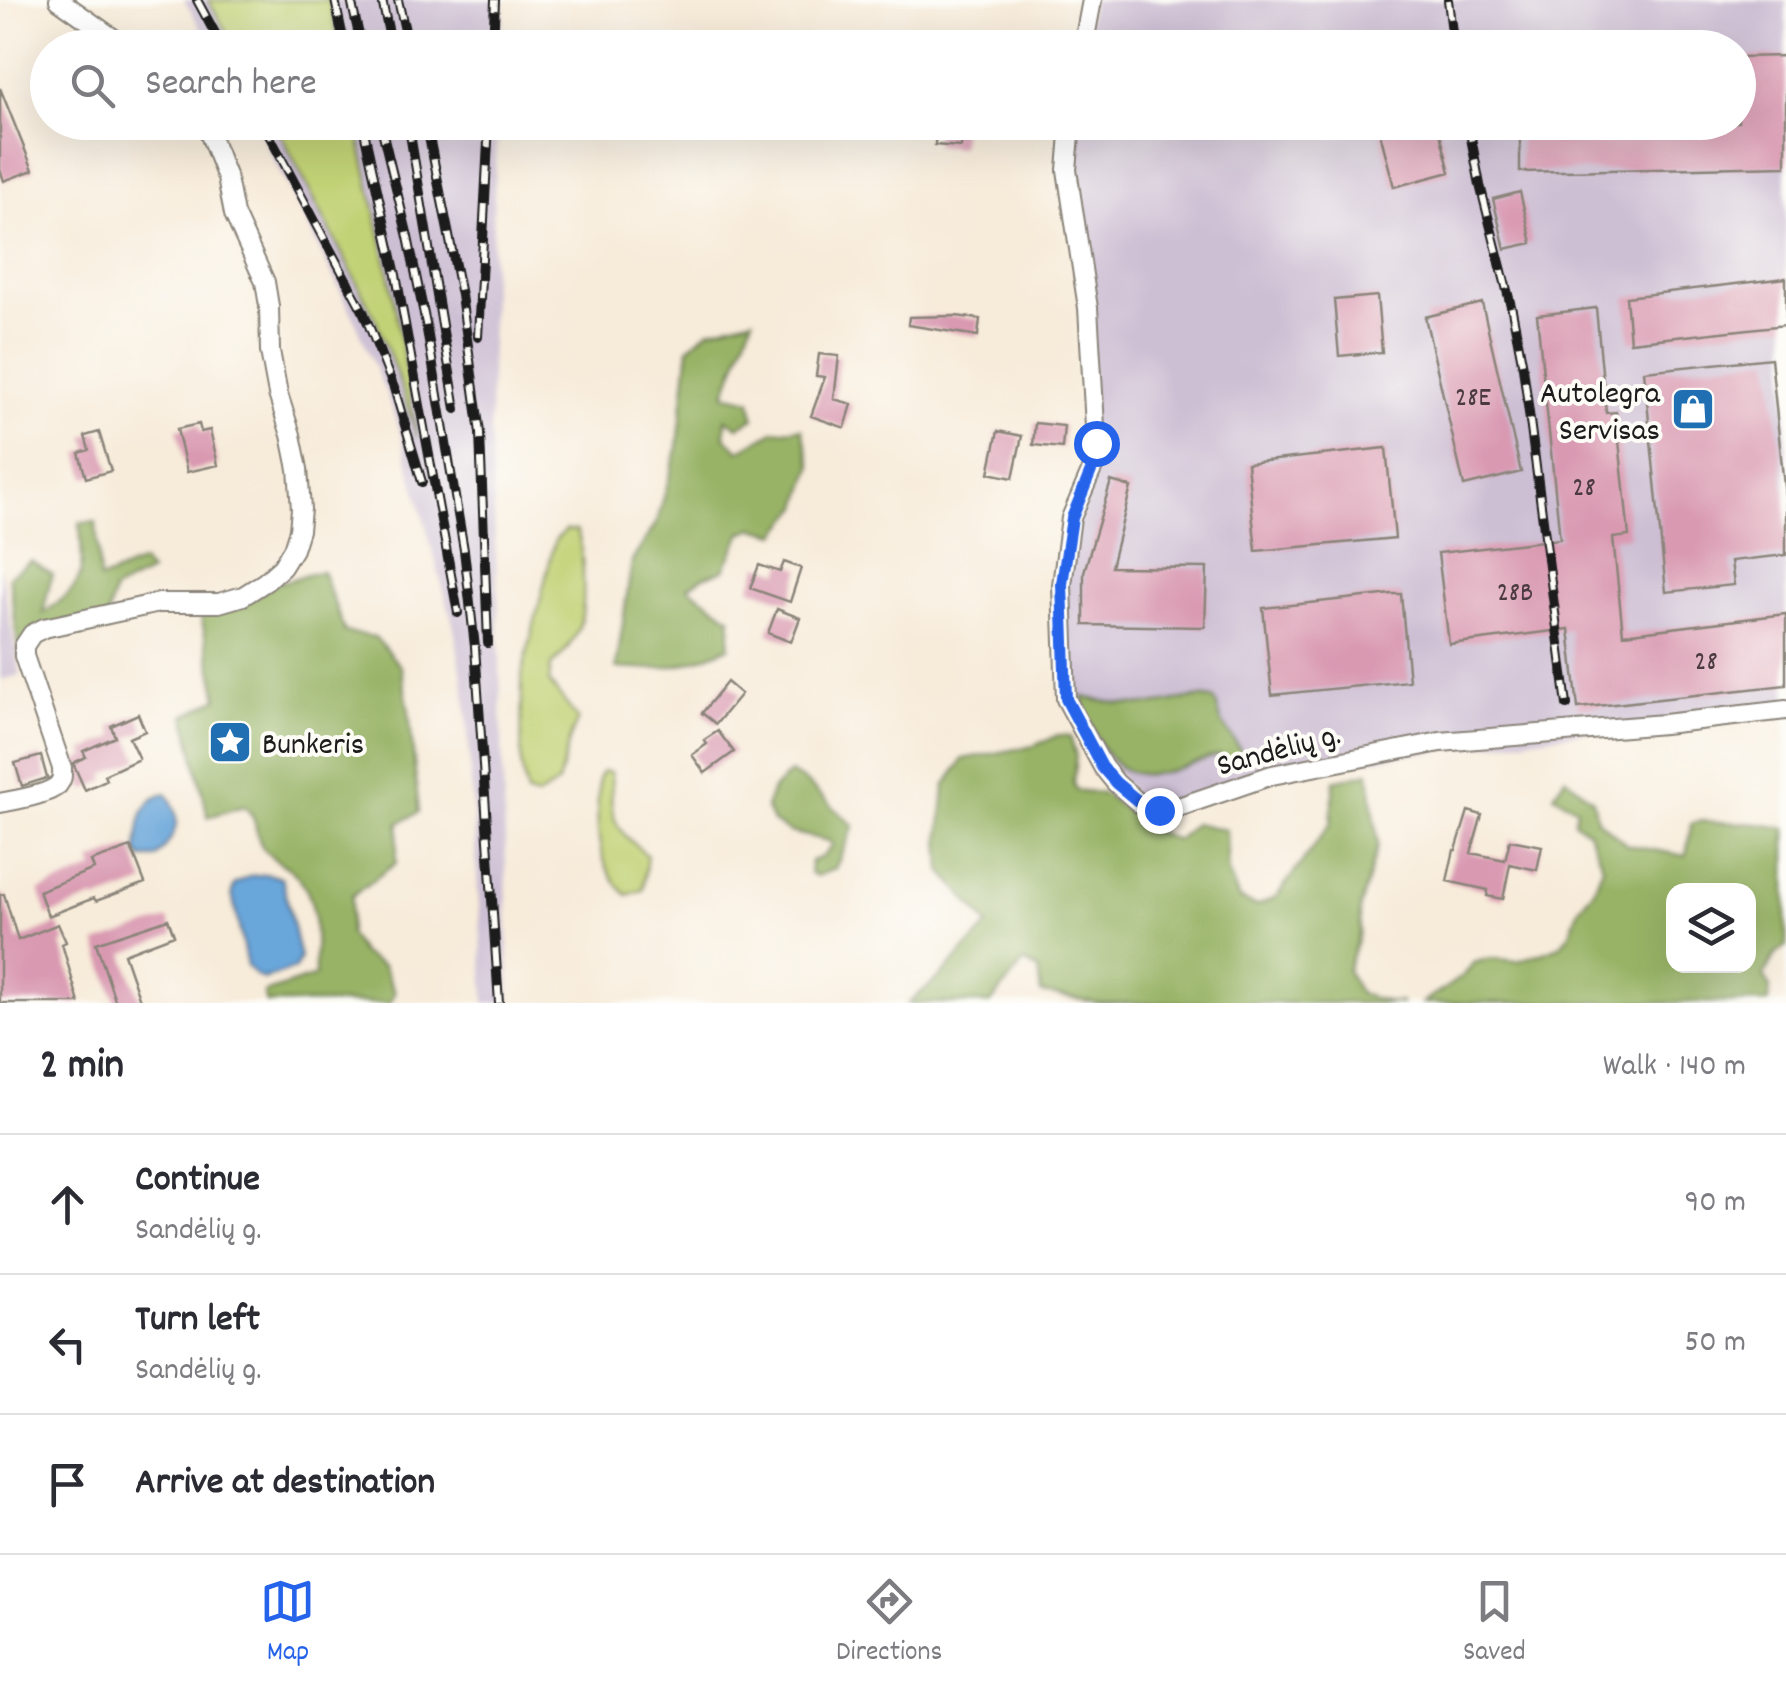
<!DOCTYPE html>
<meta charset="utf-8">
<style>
:root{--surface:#fff;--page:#f2f2f3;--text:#2b2b33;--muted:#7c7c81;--line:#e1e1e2;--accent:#2563eb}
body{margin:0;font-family:Dekko,sans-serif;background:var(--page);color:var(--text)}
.controls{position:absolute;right:30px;bottom:30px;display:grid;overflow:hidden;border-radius:20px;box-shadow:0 10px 40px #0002}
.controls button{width:90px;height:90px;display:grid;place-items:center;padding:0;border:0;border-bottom:2px solid var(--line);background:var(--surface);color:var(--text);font:50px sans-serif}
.stop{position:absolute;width:30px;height:30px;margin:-22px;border:8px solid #2563eb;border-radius:50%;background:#fff}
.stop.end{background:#2563eb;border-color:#fff;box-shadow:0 2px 10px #0008}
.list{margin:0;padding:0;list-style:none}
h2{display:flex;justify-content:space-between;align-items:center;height:130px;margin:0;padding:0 40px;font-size:42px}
h2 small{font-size:32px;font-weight:400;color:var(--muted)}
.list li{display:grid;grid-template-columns:65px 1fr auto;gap:30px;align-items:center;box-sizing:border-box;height:140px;padding:0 40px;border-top:2px solid var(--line)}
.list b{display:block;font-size:38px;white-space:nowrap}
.list p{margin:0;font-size:32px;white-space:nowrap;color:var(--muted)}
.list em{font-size:32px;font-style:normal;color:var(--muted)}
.icon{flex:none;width:55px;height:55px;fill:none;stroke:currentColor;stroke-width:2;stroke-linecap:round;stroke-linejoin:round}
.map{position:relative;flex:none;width:1786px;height:1003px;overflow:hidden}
.search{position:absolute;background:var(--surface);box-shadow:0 10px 40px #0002;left:30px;right:30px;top:30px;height:110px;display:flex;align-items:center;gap:25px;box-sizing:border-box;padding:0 35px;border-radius:55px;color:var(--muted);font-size:38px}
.sheet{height:550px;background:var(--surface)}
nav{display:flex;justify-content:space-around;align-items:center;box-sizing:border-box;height:140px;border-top:2px solid var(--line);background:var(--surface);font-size:28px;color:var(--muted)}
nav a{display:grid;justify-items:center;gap:5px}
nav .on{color:var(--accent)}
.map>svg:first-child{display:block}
.industrial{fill:#ccbed3}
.green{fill:#c1d174;stroke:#6e7648;stroke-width:2.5}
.forest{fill:#98b366;stroke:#5a6841;stroke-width:2.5;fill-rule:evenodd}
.water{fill:#69a6da;stroke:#42617b;stroke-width:2.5}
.building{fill:#d999b1}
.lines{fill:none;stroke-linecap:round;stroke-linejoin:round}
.street-casing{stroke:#8a847a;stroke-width:22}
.street{stroke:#fff;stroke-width:18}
.rail-casing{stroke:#1c1c1c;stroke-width:10}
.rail{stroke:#fdfcf7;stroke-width:6;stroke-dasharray:19;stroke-linecap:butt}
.route{stroke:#2563eb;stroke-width:12}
.labels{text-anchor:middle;stroke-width:8;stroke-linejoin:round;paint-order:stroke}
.number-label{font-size:28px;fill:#4b3b41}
.poi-label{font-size:32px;fill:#1c1c1c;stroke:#fdfcf7;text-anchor:end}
.street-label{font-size:32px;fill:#1c1c1c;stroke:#fdfcf7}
</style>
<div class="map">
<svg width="1786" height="1003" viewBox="0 0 1786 1003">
<rect width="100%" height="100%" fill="#fdfcf7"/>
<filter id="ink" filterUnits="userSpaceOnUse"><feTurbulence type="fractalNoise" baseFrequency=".01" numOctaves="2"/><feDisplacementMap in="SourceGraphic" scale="20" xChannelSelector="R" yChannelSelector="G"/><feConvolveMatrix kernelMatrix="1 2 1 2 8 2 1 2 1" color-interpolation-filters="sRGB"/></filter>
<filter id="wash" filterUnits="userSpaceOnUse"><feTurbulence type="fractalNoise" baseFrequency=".0048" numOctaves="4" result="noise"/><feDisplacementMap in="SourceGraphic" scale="40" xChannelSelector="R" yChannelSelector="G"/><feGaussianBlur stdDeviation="2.25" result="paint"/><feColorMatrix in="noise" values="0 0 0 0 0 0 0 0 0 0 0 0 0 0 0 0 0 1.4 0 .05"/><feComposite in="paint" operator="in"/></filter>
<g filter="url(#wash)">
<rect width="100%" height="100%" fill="#f7ebd9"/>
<path class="industrial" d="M 184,0 L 208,0 L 235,47 L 212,47 Z
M 329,0 L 504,0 L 501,47 L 340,47 Z
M 1092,0 L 1786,0 L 1786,710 L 1663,722 L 1298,769 L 1167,811 L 1139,803 L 1073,715 L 1062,585 L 1093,467 L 1071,123 L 1738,122 L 1738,48 L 1083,47 Z
M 255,123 L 275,123 L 328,223 L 376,320 L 415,429 L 411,392 L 390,278 L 356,123 L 498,123 L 493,212 L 490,430 L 498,601 L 510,1003 L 485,1003 L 466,701 L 454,628 L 395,415 L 354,318 Z
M 0,566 L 20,675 L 0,680 Z"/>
<path class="green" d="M 208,0 L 329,0 L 340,47 L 235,47 Z
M 275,123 L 356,123 L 390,278 L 417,437 L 397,375 L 376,320 Z
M 566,530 L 577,531 C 584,548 586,611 579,627 C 573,643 563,655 551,666 L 549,682 L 578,719 L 570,738 L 558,783 L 537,797 L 527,794 L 521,765 L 522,674 L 555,540 Z
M 603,771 L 610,772 C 614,784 610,795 612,807 C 614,829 631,841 647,855 L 643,890 L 627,895 C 592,863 597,821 599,777 Z"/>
<path class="forest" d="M 753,318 L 725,394 L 751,400 L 754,418 L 738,427 L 726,419 L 725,436 L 739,451 L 774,431 L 802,428 L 812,466 L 799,507 L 777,534 L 754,528 L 742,533 L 724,570 L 706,576 L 688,587 L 731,618 L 729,647 C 686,666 663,672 616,668 L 632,561 L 657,522 L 678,446 L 689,347 L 709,330 Z
M 96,522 L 100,580 L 142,562 L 150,572 L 114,591 L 107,619 L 32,642 L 20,658 L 9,576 L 31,561 L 52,574 L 43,613 C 89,584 82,573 80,523 Z
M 322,571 L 345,632 L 375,637 L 401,667 L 409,711 L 419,812 L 399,823 L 396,863 L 352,896 L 349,934 L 362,954 L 383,966 L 395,993 L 390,1003 L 266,1003 L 264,993 L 315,976 C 314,941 322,898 293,872 C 285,864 269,858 263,848 C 253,833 260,820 244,806 L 208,817 L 185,716 L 218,698 L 200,612 L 239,603 L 270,585 Z
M 1083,697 C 1108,703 1133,707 1158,704 C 1178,702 1196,694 1215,700 L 1221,721 L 1245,757 L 1234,765 L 1219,755 C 1173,768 1128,797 1099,742 C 1092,727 1082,714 1083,697 Z
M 1058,735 L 1070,736 L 1076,756 L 1073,783 L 1076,790 L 1104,794 L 1150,829 L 1177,840 L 1195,823 L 1226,830 L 1228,872 L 1239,899 L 1257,906 L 1277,896 L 1331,823 L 1334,781 L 1369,772 L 1378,845 L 1360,907 L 1360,931 L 1347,971 L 1360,994 L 1388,1002 L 1403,1003 L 1100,1003 L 1041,993 L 1038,970 L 1024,962 L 991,1003 L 908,1003 L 942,975 L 988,925 L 942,871 L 940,839 L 945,786 L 963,759 L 1034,746 Z
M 790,773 L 806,782 L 854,826 L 835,869 L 816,876 L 810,873 L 811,861 L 822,857 L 833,845 L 829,841 L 790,832 L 773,822 L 766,807 L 773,789 Z
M 1565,777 L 1593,800 L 1597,819 L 1627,845 L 1686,856 L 1691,824 L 1699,821 L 1759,824 L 1786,828 L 1786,946 L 1775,955 L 1764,976 L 1770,986 L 1769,1002 L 1423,1003 L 1464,975 L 1473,963 L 1490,958 L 1518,961 L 1560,946 L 1570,933 L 1579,908 L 1594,890 L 1603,866 L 1588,831 L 1574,821 L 1577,808 L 1554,795 ZM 1674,891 L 1748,891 L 1748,966 L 1674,966 Z"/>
<path class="water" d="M 166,793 C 185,818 176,837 156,858 L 142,858 L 137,853 C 139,828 138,801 166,793 Z
M 268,874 L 282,878 L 300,958 L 295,969 L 263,979 L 255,975 L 247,966 L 232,894 L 234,885 L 250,876 Z"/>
<g id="blocks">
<path class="building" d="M 1786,56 L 1786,166 L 1520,172 L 1520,122 L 1738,122 L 1738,57 Z
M 0,88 L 33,170 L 4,181 L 0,170 Z
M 942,122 L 963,123 L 961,147 L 935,145 L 936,126 L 942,126 Z
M 1422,122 L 1437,122 L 1450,172 L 1394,187 L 1380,133 Z
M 1520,192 L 1532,243 L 1505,249 L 1493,199 Z
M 1786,278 L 1786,325 L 1630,342 L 1626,297 Z
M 1377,296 L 1382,352 L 1339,356 L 1334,300 Z
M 1482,303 L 1521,472 L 1464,486 L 1425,317 Z
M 1596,308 L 1606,413 L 1616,412 L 1629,536 L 1613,538 L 1623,634 L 1786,614 L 1786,685 L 1578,708 L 1569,629 L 1449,644 L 1438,553 L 1560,539 L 1537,315 Z
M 956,316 L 980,319 L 978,336 L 908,325 L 909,317 Z
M 819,354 L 839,356 L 834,399 L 852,404 L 845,428 L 811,416 L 825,377 L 816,376 Z
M 1771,358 L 1786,506 L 1786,555 L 1731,561 L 1734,585 L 1666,592 L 1644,371 Z
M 1035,423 L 1064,426 L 1062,448 L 1033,445 Z
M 199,424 L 201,432 L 210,430 L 218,465 L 187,472 L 177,429 Z
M 998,431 L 1022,436 L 1013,478 L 989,473 Z
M 99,432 L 111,471 L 86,478 L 79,453 L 89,450 L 85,436 Z
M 1386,448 L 1395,538 L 1256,551 L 1247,463 Z
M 1111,481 L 1131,487 L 1111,567 L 1207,568 L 1205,627 L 1084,625 L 1084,572 Z
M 784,562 L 801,568 L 790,602 L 750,588 L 759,565 L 780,572 Z
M 1392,594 L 1401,594 L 1409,681 L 1272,695 L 1263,608 Z
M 777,609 L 800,618 L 791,642 L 768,633 Z
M 727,682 L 741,694 L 716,724 L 702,713 Z
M 138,714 L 145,731 L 129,738 L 139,759 L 104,775 L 106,780 L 85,790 L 73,763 L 86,757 L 83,751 L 115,737 L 111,726 Z
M 718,731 L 734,752 L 705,773 L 692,755 L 707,744 L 704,740 Z
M 41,756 L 47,778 L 22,786 L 15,763 Z
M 1468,811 L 1482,815 L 1471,853 L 1505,860 L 1510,840 L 1542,846 L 1537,870 L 1510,864 L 1503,899 L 1487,896 L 1488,890 L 1447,881 L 1454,850 L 1456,850 Z
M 131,847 L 145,883 L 96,901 L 94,898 L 48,916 L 39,891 L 94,869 L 91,861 Z
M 4,894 L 18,940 L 58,924 L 66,942 L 62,944 L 79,1003 L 0,1003 L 0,895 Z
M 168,919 L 174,935 L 124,954 L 141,1003 L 116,1003 L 96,943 Z"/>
</g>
</g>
<g filter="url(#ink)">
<use href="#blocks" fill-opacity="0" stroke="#8a847a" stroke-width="2.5"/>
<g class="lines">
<g class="street-casing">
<path id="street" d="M 59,0 L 127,48
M 1083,48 L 1092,0
M 1071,122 L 1067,170 L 1088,308 L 1096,443 L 1093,467 L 1071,518 L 1062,585 L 1066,699 L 1103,767 L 1116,783 L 1139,803 L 1167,811 L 1272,775 L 1440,742 L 1664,724 L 1786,710
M 0,803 C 14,800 48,795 58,785 C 63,779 62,775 62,768 L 24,656 L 24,646 L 32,634 L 44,628 L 159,603 L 219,603 L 243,596 L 265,582 L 282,567 L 293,549 L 299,530 L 301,509 L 298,469 L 291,435 L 278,394 L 270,351 L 269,306 L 265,282 L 234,214 L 227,178 L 205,122"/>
</g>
<use href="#street" class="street"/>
<g class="rail-casing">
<path id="rail" d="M 197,0 L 223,48
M 335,0 L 345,48
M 351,0 L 362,48
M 382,0 L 392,48
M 398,0 L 409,48
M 1448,0 L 1454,48
M 493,48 L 495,0
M 262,122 L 363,311 L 394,388 L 422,482
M 362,122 L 396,275 L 458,613
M 380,122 L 408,237 L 426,324 L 464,550 L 475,647 L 499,1003
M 408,122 L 456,409
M 426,122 L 461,295 L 480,433 L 488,643
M 1468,122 L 1480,185 L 1512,310 L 1523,367 L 1567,705
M 478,337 L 489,122"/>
</g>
<use href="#rail" class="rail"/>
</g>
</g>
<g class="lines" filter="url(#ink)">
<path class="route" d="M 1096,443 L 1093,466 L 1072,518 L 1062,584 L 1066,699 L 1102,767 L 1116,783 L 1139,802 L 1159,810"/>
</g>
<defs>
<g id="shop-square" transform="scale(2.25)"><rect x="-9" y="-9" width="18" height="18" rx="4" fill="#1f6fb2" stroke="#fdfcf7"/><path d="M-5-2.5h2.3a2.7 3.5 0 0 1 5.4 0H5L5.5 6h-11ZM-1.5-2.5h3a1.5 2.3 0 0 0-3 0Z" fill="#fff"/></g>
<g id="sight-square" transform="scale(2.25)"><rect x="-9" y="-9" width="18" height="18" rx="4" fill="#1f6fb2" stroke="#fdfcf7"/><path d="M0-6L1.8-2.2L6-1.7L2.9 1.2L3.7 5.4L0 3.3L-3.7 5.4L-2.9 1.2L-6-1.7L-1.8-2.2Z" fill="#fff"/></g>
</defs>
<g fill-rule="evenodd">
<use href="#shop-square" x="1693" y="409"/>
<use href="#sight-square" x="230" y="742"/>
</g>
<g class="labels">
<g class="number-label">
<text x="1473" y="405">28E</text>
<text x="1584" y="495">28</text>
<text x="1515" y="600">28B</text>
<text x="1706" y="669">28</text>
</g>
<g class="poi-label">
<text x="1660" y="402">Autolegra<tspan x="1660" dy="37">Servisas</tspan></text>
<text x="262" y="753" text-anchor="start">Bunkeris</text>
</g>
<g class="street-label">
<text transform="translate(1278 748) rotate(-15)" y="11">Sandėlių g.</text>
</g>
</g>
</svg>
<div class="controls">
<button><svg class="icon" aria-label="layers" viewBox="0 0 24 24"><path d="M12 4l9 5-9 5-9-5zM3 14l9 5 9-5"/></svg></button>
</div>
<div class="stop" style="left:1096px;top:443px"></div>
<div class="stop end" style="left:1159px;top:810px"></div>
<div class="search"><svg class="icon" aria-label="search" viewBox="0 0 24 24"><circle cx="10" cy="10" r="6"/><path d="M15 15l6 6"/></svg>Search here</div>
</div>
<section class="sheet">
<h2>2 min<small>Walk · 140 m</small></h2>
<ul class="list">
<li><svg class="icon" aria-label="ahead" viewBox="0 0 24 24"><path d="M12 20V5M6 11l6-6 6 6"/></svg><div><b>Continue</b><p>Sandėlių g.</p></div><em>90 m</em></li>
<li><svg class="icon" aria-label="left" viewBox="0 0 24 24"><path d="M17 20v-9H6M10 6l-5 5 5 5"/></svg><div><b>Turn left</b><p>Sandėlių g.</p></div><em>50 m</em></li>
<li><svg class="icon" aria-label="arrive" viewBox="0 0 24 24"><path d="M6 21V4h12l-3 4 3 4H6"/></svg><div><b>Arrive at destination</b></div></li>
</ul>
</section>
<nav>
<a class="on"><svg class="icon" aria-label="map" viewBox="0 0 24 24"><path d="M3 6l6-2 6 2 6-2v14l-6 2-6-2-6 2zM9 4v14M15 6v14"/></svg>Map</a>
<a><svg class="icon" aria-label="directions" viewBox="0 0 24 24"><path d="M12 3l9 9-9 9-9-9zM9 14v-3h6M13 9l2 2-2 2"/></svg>Directions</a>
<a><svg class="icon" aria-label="saved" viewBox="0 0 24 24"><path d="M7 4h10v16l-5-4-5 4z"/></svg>Saved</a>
</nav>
